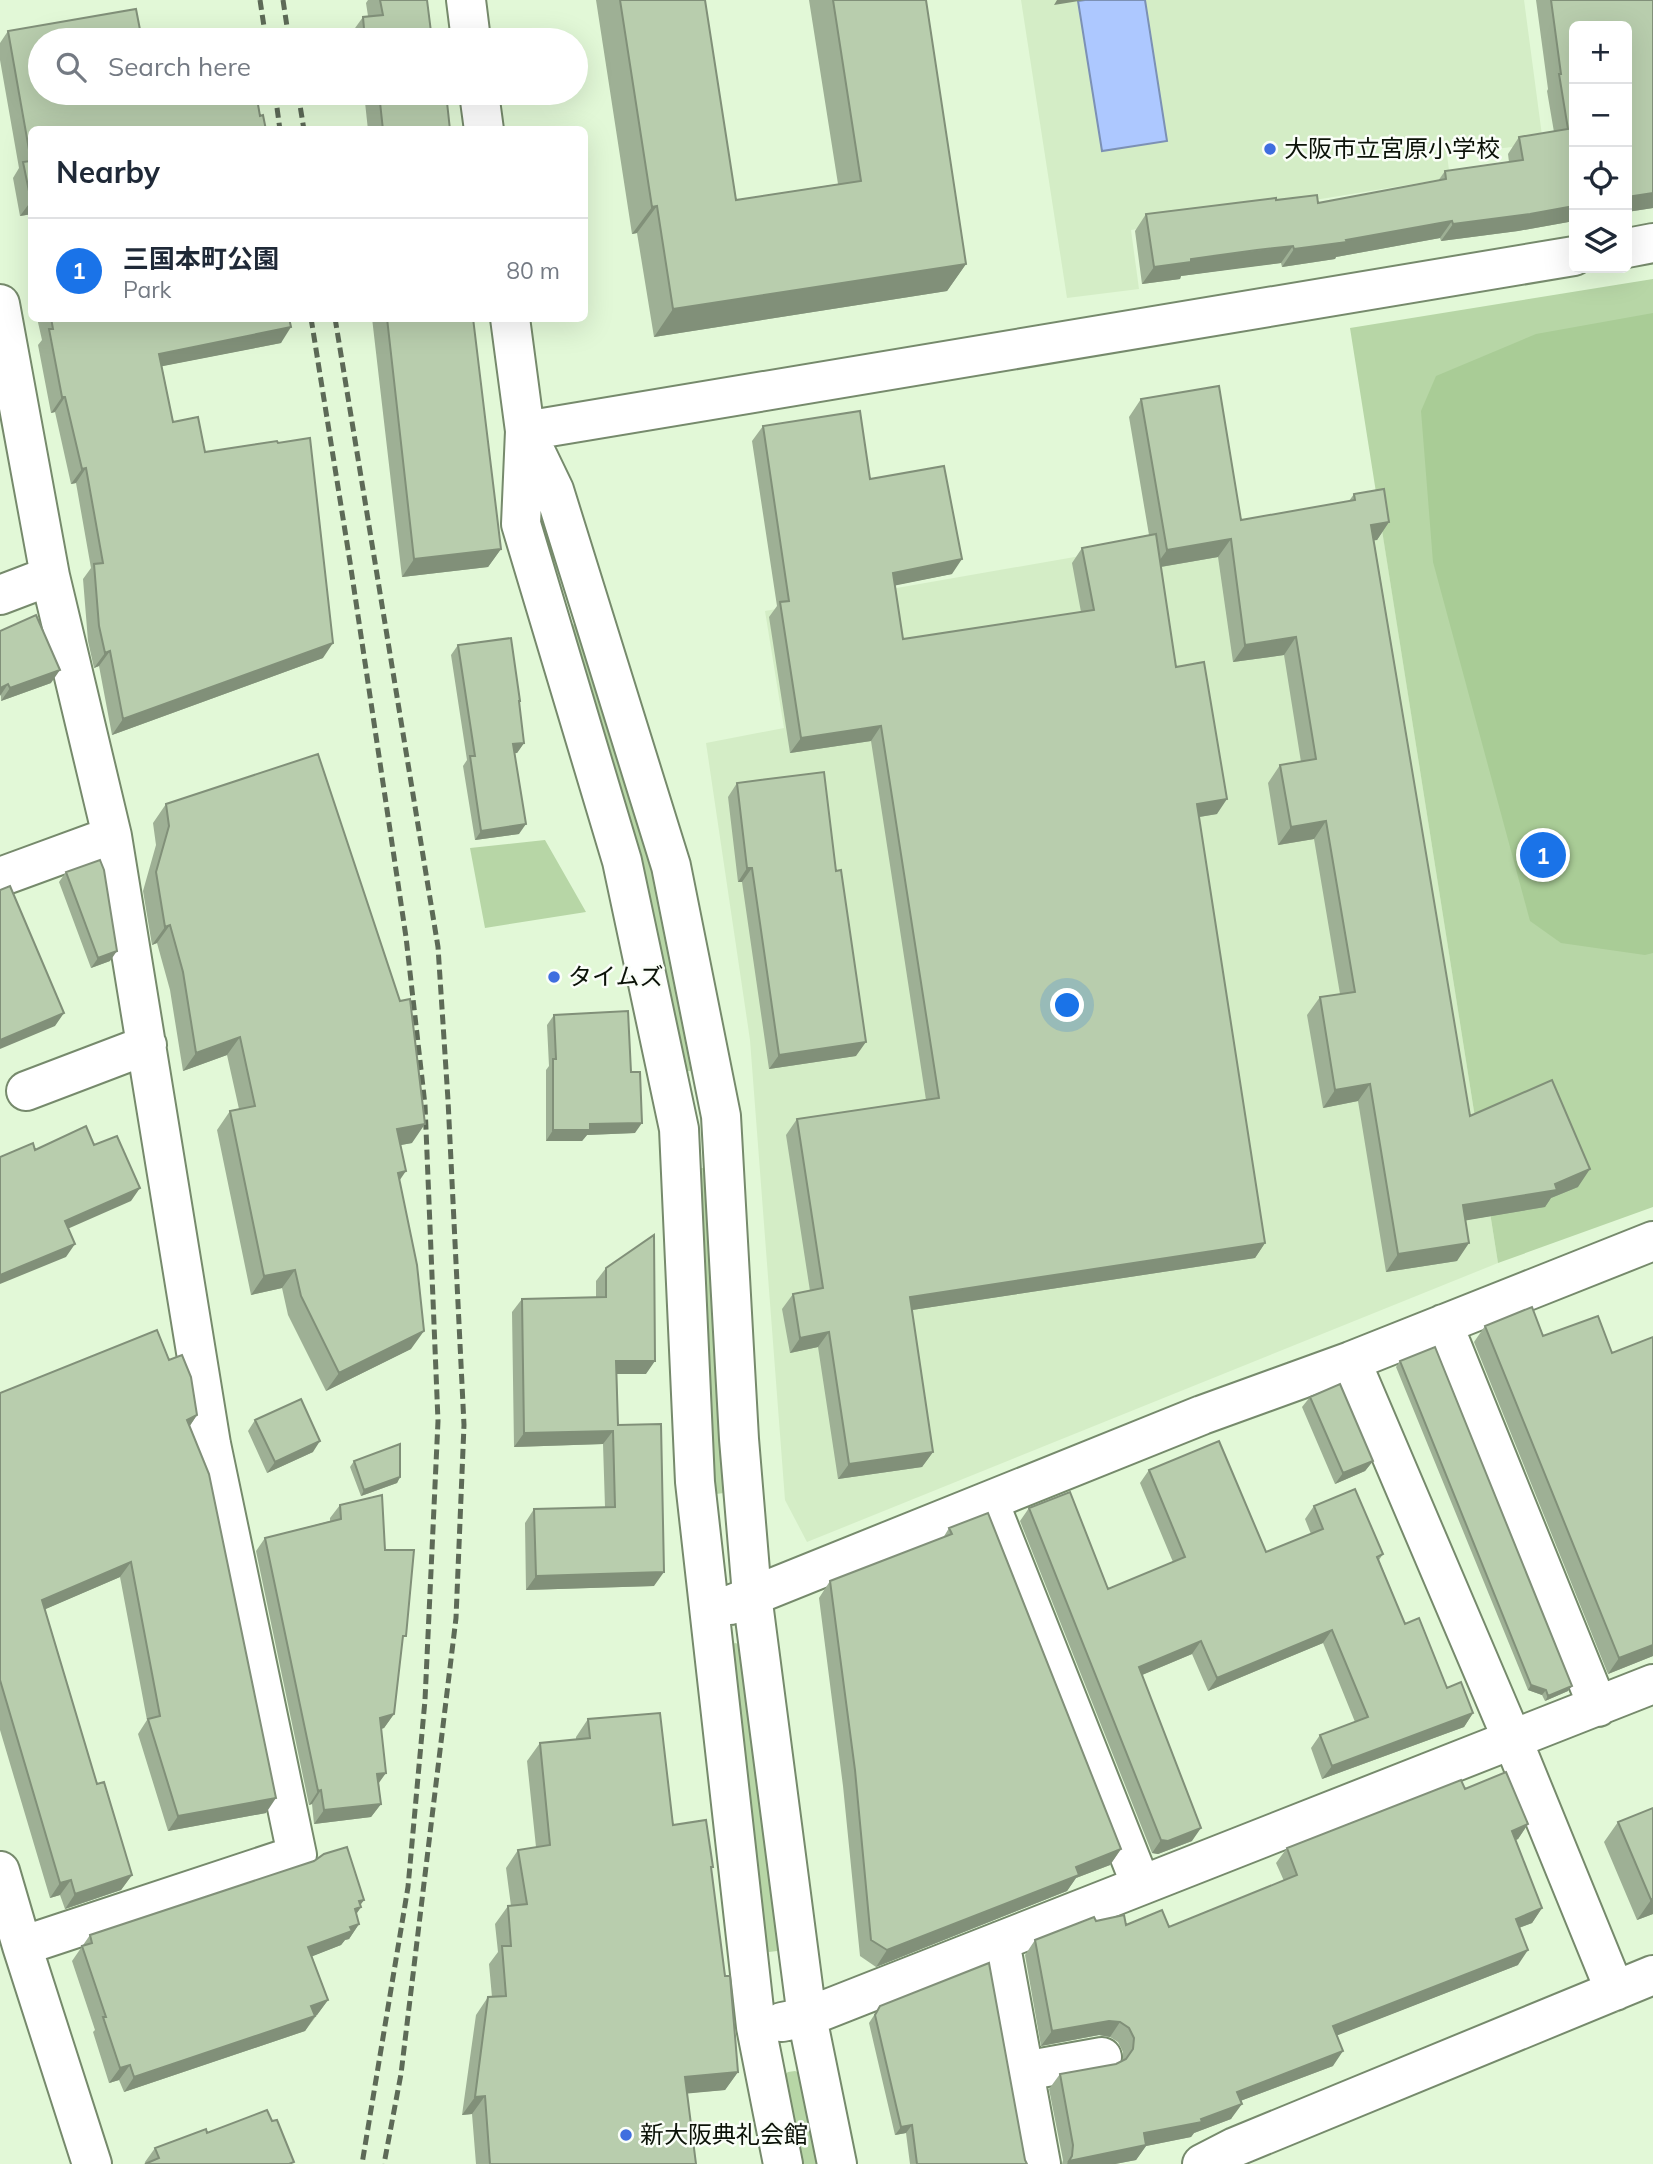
<!DOCTYPE html>
<meta charset="utf-8">
<style>
:root{--surface:#fff;--page:#f6f6f7;--text:#1f2937;--muted:#747a83;--line:#e0e1e3;--accent:#1a73e8}
body{margin:0;font-family:Mulish,"Noto Sans JP",sans-serif;background:var(--page);color:var(--text)}
.controls{position:absolute;right:21px;top:21px;display:grid;overflow:hidden;border-radius:10px;box-shadow:0 7px 28px #0002}
.controls button{width:63px;height:63px;display:grid;place-items:center;padding:0;border:0;border-bottom:2px solid var(--line);background:var(--surface);color:var(--text);font:35px sans-serif}
.you{position:absolute;left:1068px;top:1006px;width:24px;height:24px;margin:-18px;border:5px solid #fff;border-radius:50%;background:#1a73e8;box-shadow:0 0 0 10px #1a73e833}
.badge{display:grid;place-items:center;width:46px;height:46px;border-radius:50%;background:var(--accent);color:#fff;font-size:23px;font-weight:700}
.pin{position:absolute;translate:-50% -50%;border:4px solid #fff;box-shadow:0 2px 7px #0006}
.list{margin:0;padding:0;list-style:none}
h2{display:flex;justify-content:space-between;align-items:center;height:91px;margin:0;padding:0 28px;font-size:30px}
h2 small{font-size:23px;font-weight:400;color:var(--muted)}
.list li{display:grid;grid-template-columns:46px 1fr auto;gap:21px;align-items:center;box-sizing:border-box;height:105px;padding:0 28px;border-top:2px solid var(--line)}
.list b{display:block;font-size:26px;white-space:nowrap}
.list p{margin:0;font-size:23px;white-space:nowrap;color:var(--muted)}
.list em{font-size:23px;font-style:normal;color:var(--muted)}
.icon{flex:none;width:38px;height:38px;fill:none;stroke:currentColor;stroke-width:2;stroke-linecap:round;stroke-linejoin:round}
.map{position:relative;flex:none;width:1653px;height:2164px;overflow:hidden}
.search{position:absolute;background:var(--surface);box-shadow:0 7px 28px #0002;left:28px;top:28px;width:560px;height:77px;display:flex;align-items:center;gap:18px;box-sizing:border-box;padding:0 24px;border-radius:38px;color:var(--muted);font-size:26px}
.panel{position:absolute;background:var(--surface);box-shadow:0 7px 28px #0002;left:28px;top:126px;width:560px;height:196px;border-radius:10px}
.map>svg:first-child{display:block}
.built{fill:#d4edc6}
.green{fill:#b7d6a6}
.forest{fill:#a9cc96}
.water{fill:#adc8ff;stroke:#7c91b5;stroke-width:2}
.lines{fill:none;stroke-linecap:round;stroke-linejoin:round}
.minor-casing{stroke:#768a6c;stroke-width:42}
.minor{stroke:#fff;stroke-width:38}
.rail{stroke:#5d6a57;stroke-width:5;stroke-dasharray:10 5;stroke-linecap:butt}
.wall{fill:#9eb095}
.shaded-wall{fill:#819079}
.building{fill:#b8cdad;stroke:#819079;stroke-width:2}
.poi-dot{fill:#3f6edf;stroke:#fafef8;stroke-width:2.5}
.labels{text-anchor:middle;stroke-width:5;stroke-linejoin:round;paint-order:stroke}
.poi-label{font-size:24px;fill:#0b1208;stroke:#fafef8;text-anchor:start}
</style>
<div class="map">
<svg width="1653" height="2164" viewBox="0 0 1653 2164">
<rect width="100%" height="100%" fill="#e2f8d7"/>
<path class="built" d="M 1021,0 L 1524,0 L 1543,143 L 1447,155 L 1450,178 L 1131,230 L 1139,289 L 1067,298 Z
M 1378,504 L 1498,1263 L 807,1542 L 785,1500 L 750,1040 L 706,743 L 784,728 L 765,611 Z"/>
<path class="green" d="M 1653,279 L 1653,1207 L 1498,1263 L 1350,328 Z
M 577,623 L 652,850 L 693,1071 L 687,1071 L 683,1067 L 569,630 L 572,625 Z
M 545,840 L 586,912 L 485,928 L 470,848 Z
M 699,1168 L 704,1168 L 708,1172 L 724,1493 L 708,1495 Z
M 736,1643 L 740,1646 L 781,1941 L 777,1951 L 769,1952 L 759,1945 L 731,1644 Z
M 795,2071 L 802,2074 L 821,2164 L 797,2164 L 780,2079 L 788,2072 Z"/>
<path class="forest" d="M 1653,313 L 1653,953 L 1645,955 L 1561,943 L 1530,921 L 1433,562 L 1421,411 L 1436,376 L 1536,334 Z"/>
<path class="water" d="M 1085,0 L 1145,0 L 1167,141 L 1102,151 L 1078,1 Z"/>
<g class="lines">
<g class="minor-casing">
<path id="minor" d="M 466,0 L 471,40
M 479,93 L 484,130
M 1627,248 L 1653,243
M 0,304 L 50,576 L 112,836 L 211,1444 L 297,1855 L 22,1946
M 510,318 L 525,431 L 521,524 L 622,861 L 679,1129 L 695,1482 L 756,2027 L 783,2164
M 525,431 L 1574,256
M 528,436 L 554,490 L 671,866 L 721,1116 L 739,1439 L 752,1595 L 807,2017 L 837,2164
M 0,595 L 50,576
M 0,877 L 112,836
M 26,1091 L 147,1045
M 1443,1324 L 1598,1707
M 1351,1361 L 1513,1741 L 1615,1991
M 989,1502 L 1141,1885
M 730,1605 L 1202,1415 L 1351,1361 L 1653,1241
M 0,1871 L 22,1946 L 92,2164
M 1000,1941 L 1041,2164
M 782,2022 L 807,2017 L 1653,1684
M 1024,2071 L 1102,2057
M 1202,2164 L 1235,2147 L 1653,1975"/>
</g>
<use href="#minor" class="minor"/>
<path class="rail" d="M 260,0 L 266,40
M 283,0 L 289,40
M 275,93 L 280,130
M 298,93 L 304,130
M 311,318 L 350,562 L 406,937 L 425,1105 L 438,1421 L 425,1700 L 408,1887 L 362,2164
M 335,318 L 438,947 L 448,1100 L 464,1425 L 456,1618 L 401,2074 L 384,2164"/>
</g>
<path class="wall" d="M 368,0 L 427,0 L 432,40 L 350,40 L 350,35 L 363,17 L 368,16 L 366,3 Z
M 596,0 L 705,0 L 736,200 L 838,184 L 809,0 L 926,0 L 966,264 L 947,291 L 654,337 L 637,233 L 632,234 Z
M 1536,0 L 1653,0 L 1653,208 L 1627,212 L 1627,26 L 1574,221 L 1518,231 L 1441,241 L 1440,238 L 1336,257 L 1335,259 L 1282,267 L 1281,263 L 1246,267 L 1181,276 L 1180,279 L 1142,284 L 1135,231 L 1146,214 L 1276,200 L 1318,203 L 1438,181 L 1445,171 L 1509,162 L 1508,154 L 1519,137 L 1554,132 L 1547,91 L 1548,89 Z
M 8,31 L 32,130 L 32,214 L 20,216 L 13,178 L 19,168 L 0,60 L 0,43 Z
M 364,93 L 446,93 L 450,130 L 368,130 Z
M 37,318 L 289,318 L 281,343 L 162,366 L 173,422 L 205,452 L 323,658 L 112,735 L 99,666 L 94,668 L 88,641 L 83,579 L 91,568 L 76,483 L 71,484 L 55,412 L 51,413 L 38,345 L 42,340 Z
M 372,318 L 473,318 L 501,549 L 488,567 L 402,577 Z
M 1141,399 L 1241,520 L 1349,501 L 1354,494 L 1389,522 L 1377,540 L 1374,540 L 1470,1116 L 1578,1187 L 1551,1198 L 1545,1207 L 1466,1220 L 1457,1261 L 1386,1272 L 1358,1101 L 1323,1108 L 1307,1015 L 1320,997 L 1340,994 L 1314,839 L 1278,845 L 1268,783 L 1280,765 L 1301,762 L 1284,655 L 1233,662 L 1218,557 L 1161,567 L 1176,667 L 1217,814 L 1199,817 L 1265,1243 L 1255,1258 L 912,1310 L 933,1452 L 922,1467 L 838,1479 L 818,1347 L 790,1353 L 782,1309 L 793,1294 L 810,1291 L 786,1135 L 797,1119 L 926,1100 L 871,741 L 790,753 L 769,617 L 777,606 L 752,441 L 763,426 L 870,479 L 952,574 L 895,585 L 903,639 L 1081,612 L 1072,563 L 1082,548 L 1149,535 L 1129,417 Z
M 0,631 L 51,683 L 1,701 Z
M 458,645 L 520,701 L 519,703 L 524,743 L 517,753 L 515,753 L 519,834 L 475,840 L 463,766 L 467,760 L 451,655 Z
M 737,783 L 856,1056 L 769,1069 L 742,882 L 738,882 L 728,797 Z
M 166,804 L 412,1143 L 401,1145 L 399,1181 L 411,1349 L 326,1391 L 288,1315 L 282,1288 L 251,1295 L 217,1130 L 230,1111 L 239,1109 L 227,1055 L 183,1071 L 170,990 L 157,943 L 152,945 L 143,891 L 156,845 L 153,823 Z
M 66,872 L 110,961 L 91,968 L 59,882 Z
M 554,1015 L 635,1133 L 587,1135 L 582,1141 L 546,1141 L 546,1070 L 549,1066 L 547,1025 Z
M 606,1268 L 646,1374 L 617,1374 L 618,1425 L 654,1586 L 526,1590 L 525,1523 L 534,1509 L 605,1507 L 603,1444 L 514,1447 L 512,1312 L 522,1299 L 596,1297 L 596,1281 Z
M 1485,1326 L 1543,1336 L 1612,1353 L 1653,1337 L 1653,1656 L 1608,1674 L 1474,1342 Z
M 169,1360 L 197,1415 L 189,1427 L 266,1813 L 168,1831 L 138,1734 L 147,1720 L 120,1577 L 45,1609 L 97,1784 L 132,1875 L 121,1890 L 65,1909 L 60,1895 L 50,1898 L 0,1730 L 0,1393 Z
M 1400,1361 L 1568,1691 L 1545,1701 L 1542,1695 L 1528,1690 L 1396,1367 Z
M 1310,1397 L 1373,1461 L 1365,1471 L 1335,1484 L 1302,1407 Z
M 255,1420 L 313,1452 L 267,1473 L 248,1431 Z
M 354,1461 L 400,1477 L 397,1483 L 361,1496 L 350,1467 Z
M 1149,1470 L 1266,1552 L 1311,1534 L 1305,1519 L 1314,1506 L 1383,1554 L 1379,1560 L 1405,1624 L 1447,1688 L 1473,1713 L 1464,1727 L 1322,1779 L 1311,1748 L 1320,1735 L 1355,1722 L 1323,1643 L 1208,1691 L 1192,1654 L 1142,1675 L 1192,1841 L 1158,1854 L 1152,1853 L 1020,1521 L 1029,1508 L 1108,1589 L 1173,1562 L 1140,1483 Z
M 340,1505 L 385,1550 L 402,1641 L 394,1714 L 384,1728 L 381,1729 L 379,1784 L 381,1804 L 371,1817 L 314,1824 L 312,1804 L 309,1805 L 256,1551 L 265,1538 L 330,1521 L 330,1518 Z
M 949,1528 L 1121,1849 L 1110,1865 L 1076,1878 L 1067,1891 L 876,1967 L 860,1956 L 843,1786 L 819,1598 L 830,1581 L 943,1538 Z
M 588,1719 L 673,1825 L 713,1867 L 711,1870 L 738,2072 L 725,2090 L 687,2093 L 696,2164 L 476,2164 L 472,2114 L 462,2115 L 476,2015 L 488,1997 L 492,1997 L 489,1964 L 498,1952 L 495,1924 L 508,1906 L 511,1906 L 506,1868 L 518,1850 L 536,1847 L 527,1761 L 540,1743 L 576,1740 L 576,1737 Z
M 1465,1789 L 1528,1824 L 1518,1839 L 1516,1840 L 1542,1908 L 1532,1923 L 1519,1928 L 1518,1965 L 1337,2035 L 1333,2066 L 1240,2101 L 1231,2119 L 1194,2133 L 1191,2137 L 1146,2146 L 1136,2160 L 1115,2164 L 1062,2164 L 1063,2160 L 1049,2089 L 1060,2074 L 1116,2064 L 1123,2061 L 1123,2052 L 1118,2042 L 1110,2037 L 1099,2035 L 1041,2046 L 1025,1955 L 1035,1940 L 1096,1921 L 1126,1925 L 1169,1927 L 1284,1881 L 1276,1863 L 1287,1848 Z
M 1653,1808 L 1653,1914 L 1637,1920 L 1604,1842 L 1618,1822 Z
M 364,1900 L 360,1905 L 361,1907 L 356,1914 L 359,1924 L 349,1939 L 345,1940 L 341,1945 L 312,1956 L 328,2000 L 305,2031 L 124,2092 L 119,2080 L 109,2083 L 93,2032 L 95,2030 L 72,1961 L 90,1935 Z
M 880,2006 L 1025,2160 L 1027,2164 L 910,2164 L 906,2133 L 895,2135 L 869,2023 Z
M 272,2121 L 146,2164 L 145,2162 L 155,2148 L 207,2133 Z"/>
<path class="shaded-wall" d="M 1057,0 L 1085,0 L 1054,5 Z
M 1653,193 L 1653,208 L 1627,212 L 1627,197 Z
M 31,201 L 32,214 L 20,216 Z
M 657,206 L 637,233 L 632,234 L 652,207 Z
M 1574,206 L 1574,221 L 1518,231 L 1441,241 L 1453,224 Z
M 1452,221 L 1440,238 L 1336,257 L 1335,259 L 1282,267 L 1294,249 Z
M 1293,246 L 1281,263 L 1181,276 L 1180,279 L 1142,284 L 1154,267 L 1191,259 Z
M 966,264 L 947,291 L 654,337 L 673,309 Z
M 291,327 L 281,343 L 148,369 L 159,354 Z
M 62,397 L 65,397 L 55,412 L 51,413 Z
M 86,468 L 76,483 L 71,484 L 82,469 Z
M 1389,522 L 1377,540 L 1359,543 L 1371,525 Z
M 1231,539 L 1218,557 L 1154,568 L 1167,550 Z
M 501,549 L 488,567 L 402,577 L 414,559 Z
M 962,559 L 952,574 L 883,588 L 893,573 Z
M 1296,637 L 1284,655 L 1233,662 L 1245,645 Z
M 333,643 L 323,658 L 112,735 L 123,719 Z
M 110,651 L 99,666 L 94,668 L 105,653 Z
M 60,670 L 51,683 L 1,701 L 10,688 Z
M 8,684 L 0,696 L 0,688 Z
M 881,726 L 871,741 L 790,753 L 801,738 Z
M 524,743 L 517,753 L 506,754 L 513,744 Z
M 1227,799 L 1217,814 L 1187,819 L 1197,804 Z
M 1326,821 L 1314,839 L 1278,845 L 1291,827 Z
M 526,824 L 519,834 L 475,840 L 481,831 Z
M 747,868 L 752,868 L 742,882 L 738,882 Z
M 170,925 L 157,943 L 152,945 L 165,927 Z
M 117,951 L 110,961 L 91,968 L 98,958 Z
M 64,1013 L 55,1026 L 0,1049 L 0,1040 Z
M 240,1037 L 227,1055 L 183,1071 L 196,1053 Z
M 866,1042 L 856,1056 L 769,1069 L 779,1055 Z
M 1370,1084 L 1358,1101 L 1323,1108 L 1335,1090 Z
M 642,1123 L 635,1133 L 587,1135 L 582,1141 L 546,1141 L 553,1130 L 590,1124 Z
M 425,1124 L 412,1143 L 384,1148 L 397,1129 Z
M 1590,1169 L 1578,1187 L 1551,1198 L 1545,1207 L 1451,1223 L 1463,1205 L 1555,1184 Z
M 406,1171 L 393,1190 L 398,1173 Z
M 140,1188 L 131,1201 L 56,1234 L 65,1221 Z
M 1265,1243 L 1255,1258 L 899,1312 L 910,1297 Z
M 1469,1243 L 1457,1261 L 1386,1272 L 1398,1254 Z
M 75,1244 L 66,1257 L 0,1284 L 0,1275 Z
M 295,1270 L 282,1288 L 251,1295 L 264,1276 Z
M 424,1331 L 411,1349 L 326,1391 L 339,1373 Z
M 829,1332 L 818,1347 L 790,1353 L 800,1338 Z
M 616,1361 L 655,1361 L 646,1374 L 607,1374 Z
M 197,1415 L 187,1430 L 187,1420 Z
M 613,1431 L 603,1444 L 514,1447 L 524,1433 Z
M 320,1441 L 313,1452 L 267,1473 L 275,1462 Z
M 933,1452 L 922,1467 L 838,1479 L 849,1464 Z
M 1373,1461 L 1365,1471 L 1335,1484 L 1343,1473 Z
M 400,1477 L 397,1483 L 361,1496 L 364,1490 Z
M 131,1562 L 120,1577 L 32,1615 L 42,1600 Z
M 664,1572 L 654,1586 L 526,1590 L 536,1576 Z
M 1332,1630 L 1323,1643 L 1208,1691 L 1217,1678 Z
M 1201,1641 L 1192,1654 L 1130,1680 L 1139,1667 Z
M 1653,1645 L 1653,1656 L 1608,1674 L 1619,1658 Z
M 1531,1685 L 1546,1690 L 1542,1695 L 1528,1690 Z
M 1572,1686 L 1568,1691 L 1545,1701 L 1548,1696 Z
M 1473,1713 L 1464,1727 L 1322,1779 L 1332,1766 Z
M 394,1714 L 384,1728 L 371,1732 L 380,1718 Z
M 386,1773 L 376,1787 L 377,1774 Z
M 321,1790 L 312,1804 L 309,1805 L 318,1791 Z
M 276,1798 L 266,1813 L 168,1831 L 178,1816 Z
M 381,1804 L 371,1817 L 314,1824 L 324,1810 Z
M 1528,1824 L 1518,1839 L 1502,1846 L 1512,1831 Z
M 1201,1828 L 1192,1841 L 1158,1854 L 1152,1853 L 1161,1840 Z
M 1121,1849 L 1110,1865 L 1076,1878 L 1067,1891 L 876,1967 L 887,1950 L 1076,1867 Z
M 132,1875 L 121,1890 L 65,1909 L 75,1894 Z
M 71,1880 L 60,1895 L 50,1898 L 60,1883 Z
M 1653,1899 L 1653,1914 L 1637,1920 L 1651,1900 Z
M 364,1900 L 358,1908 L 361,1907 L 351,1922 L 344,1924 L 359,1901 Z
M 1542,1908 L 1532,1923 L 1505,1933 L 1516,1919 Z
M 359,1924 L 349,1939 L 345,1940 L 341,1945 L 298,1962 L 308,1947 L 350,1927 Z
M 1528,1950 L 1518,1965 L 1323,2041 L 1333,2026 Z
M 328,2000 L 317,2015 L 301,2021 L 311,2006 Z
M 315,2016 L 305,2031 L 124,2092 L 134,2077 Z
M 1109,2021 L 1120,2022 L 1110,2037 L 1099,2035 L 1041,2046 L 1052,2031 Z
M 1343,2051 L 1333,2066 L 1227,2106 L 1237,2092 Z
M 130,2065 L 119,2080 L 109,2083 L 120,2068 Z
M 738,2072 L 725,2090 L 672,2095 L 685,2077 Z
M 485,2096 L 472,2114 L 462,2115 L 475,2097 Z
M 1242,2104 L 1231,2119 L 1194,2133 L 1191,2137 L 1146,2146 L 1136,2160 L 1115,2164 L 1067,2164 L 1069,2161 L 1144,2133 L 1201,2119 Z
M 912,2125 L 906,2133 L 895,2135 L 901,2127 Z"/>
<path class="building" d="M 380,0 L 427,0 L 432,40 L 365,40 L 363,17 L 383,15 Z
M 620,0 L 705,0 L 736,200 L 861,181 L 833,0 L 926,0 L 966,264 L 673,309 L 657,206 L 652,207 Z
M 1551,0 L 1653,0 L 1653,193 L 1627,197 L 1627,26 L 1574,26 L 1574,206 L 1530,214 L 1453,224 L 1452,221 L 1346,240 L 1347,242 L 1294,249 L 1293,246 L 1257,250 L 1191,259 L 1191,262 L 1154,267 L 1146,214 L 1276,198 L 1276,200 L 1317,195 L 1318,203 L 1446,179 L 1445,171 L 1523,160 L 1519,137 L 1568,129 L 1559,74 L 1561,74 Z
M 136,9 L 142,40 L 40,40 L 40,93 L 256,93 L 260,116 L 263,115 L 266,130 L 32,130 L 31,201 L 23,162 L 31,161 L 8,31 Z
M 379,93 L 446,93 L 450,130 L 383,130 Z
M 51,318 L 289,318 L 291,327 L 159,354 L 173,422 L 198,417 L 205,452 L 277,441 L 278,443 L 310,438 L 333,643 L 123,719 L 110,651 L 105,653 L 99,626 L 94,564 L 103,563 L 86,468 L 82,469 L 65,397 L 62,397 L 49,329 L 53,329 Z
M 387,318 L 473,318 L 501,549 L 414,559 Z
M 1219,386 L 1241,520 L 1355,500 L 1354,494 L 1384,489 L 1389,522 L 1371,525 L 1470,1116 L 1552,1080 L 1590,1169 L 1555,1184 L 1557,1190 L 1463,1205 L 1469,1243 L 1398,1254 L 1370,1084 L 1335,1090 L 1320,997 L 1355,992 L 1326,821 L 1291,827 L 1280,765 L 1316,759 L 1296,637 L 1245,645 L 1231,539 L 1167,550 L 1141,399 Z
M 860,411 L 870,479 L 944,466 L 962,559 L 893,573 L 903,639 L 1094,610 L 1082,548 L 1156,534 L 1176,667 L 1204,662 L 1227,799 L 1197,804 L 1265,1243 L 910,1297 L 933,1452 L 849,1464 L 829,1332 L 800,1338 L 793,1294 L 823,1288 L 797,1119 L 939,1098 L 881,726 L 801,738 L 780,602 L 789,601 L 763,426 Z
M 36,615 L 60,670 L 10,688 L 8,684 L 0,688 L 0,631 Z
M 511,638 L 520,701 L 519,701 L 524,743 L 513,744 L 526,824 L 481,831 L 470,756 L 475,756 L 458,645 Z
M 318,754 L 400,1001 L 410,999 L 425,1124 L 397,1129 L 406,1171 L 398,1173 L 417,1265 L 424,1331 L 339,1373 L 301,1296 L 295,1270 L 264,1276 L 230,1111 L 255,1106 L 240,1037 L 196,1053 L 183,972 L 170,925 L 165,927 L 156,872 L 169,826 L 166,804 Z
M 824,772 L 836,871 L 841,870 L 866,1042 L 779,1055 L 752,868 L 747,868 L 737,783 Z
M 100,860 L 104,870 L 117,951 L 98,958 L 66,872 Z
M 10,886 L 64,1013 L 0,1040 L 0,890 Z
M 628,1011 L 631,1072 L 640,1072 L 642,1123 L 590,1124 L 590,1130 L 553,1130 L 553,1059 L 556,1059 L 554,1015 Z
M 86,1126 L 94,1145 L 117,1136 L 140,1188 L 65,1221 L 75,1244 L 0,1275 L 0,1157 L 33,1143 L 35,1150 Z
M 654,1235 L 655,1361 L 616,1361 L 618,1425 L 661,1424 L 664,1572 L 536,1576 L 534,1509 L 615,1507 L 613,1431 L 524,1433 L 522,1299 L 606,1297 L 606,1268 Z
M 1532,1307 L 1543,1336 L 1598,1316 L 1612,1353 L 1653,1337 L 1653,1645 L 1619,1658 L 1485,1326 Z
M 157,1330 L 169,1360 L 182,1355 L 191,1377 L 197,1415 L 187,1420 L 209,1474 L 276,1798 L 178,1816 L 148,1719 L 160,1716 L 131,1562 L 42,1600 L 97,1784 L 104,1782 L 132,1875 L 75,1894 L 71,1880 L 60,1883 L 0,1680 L 0,1393 Z
M 1435,1347 L 1572,1686 L 1548,1696 L 1546,1690 L 1531,1685 L 1400,1361 Z
M 1340,1384 L 1373,1461 L 1343,1473 L 1310,1397 Z
M 301,1399 L 320,1441 L 275,1462 L 255,1420 Z
M 1219,1441 L 1266,1552 L 1323,1529 L 1314,1506 L 1355,1489 L 1383,1554 L 1377,1557 L 1405,1624 L 1419,1618 L 1447,1688 L 1461,1682 L 1473,1713 L 1332,1766 L 1320,1735 L 1368,1717 L 1332,1630 L 1217,1678 L 1201,1641 L 1139,1667 L 1201,1828 L 1168,1841 L 1161,1840 L 1029,1508 L 1070,1492 L 1108,1589 L 1185,1557 L 1149,1470 Z
M 400,1444 L 400,1477 L 364,1490 L 354,1461 Z
M 382,1495 L 385,1550 L 414,1550 L 406,1636 L 403,1636 L 394,1714 L 380,1718 L 386,1773 L 377,1774 L 381,1804 L 324,1810 L 321,1790 L 318,1791 L 265,1538 L 341,1519 L 340,1505 Z
M 988,1513 L 1121,1849 L 1076,1867 L 1079,1875 L 887,1950 L 871,1940 L 855,1770 L 830,1581 L 952,1534 L 949,1528 Z
M 660,1713 L 673,1825 L 706,1820 L 713,1867 L 711,1867 L 725,1976 L 730,1976 L 738,2072 L 685,2077 L 696,2164 L 490,2164 L 485,2096 L 475,2097 L 488,1997 L 506,1996 L 502,1946 L 511,1946 L 508,1906 L 527,1904 L 518,1850 L 550,1845 L 540,1743 L 590,1738 L 588,1719 Z
M 1506,1772 L 1528,1824 L 1512,1831 L 1542,1908 L 1516,1919 L 1528,1950 L 1333,2026 L 1343,2051 L 1237,2092 L 1242,2104 L 1201,2119 L 1202,2122 L 1144,2133 L 1146,2145 L 1069,2161 L 1072,2156 L 1073,2145 L 1060,2074 L 1116,2064 L 1126,2059 L 1133,2049 L 1134,2038 L 1129,2028 L 1120,2022 L 1109,2021 L 1052,2031 L 1035,1940 L 1094,1917 L 1096,1921 L 1124,1915 L 1126,1925 L 1162,1910 L 1169,1927 L 1297,1875 L 1287,1848 L 1461,1780 L 1465,1789 Z
M 1653,1808 L 1653,1899 L 1651,1900 L 1618,1822 Z
M 347,1847 L 364,1900 L 359,1901 L 361,1907 L 355,1909 L 359,1924 L 350,1927 L 352,1931 L 308,1947 L 328,2000 L 311,2006 L 315,2016 L 134,2077 L 130,2065 L 120,2068 L 103,2017 L 106,2017 L 82,1946 L 92,1943 L 90,1935 L 314,1861 L 324,1854 Z
M 989,1963 L 1025,2160 L 1027,2164 L 917,2164 L 912,2125 L 901,2127 L 875,2015 L 880,2006 Z
M 267,2110 L 272,2121 L 277,2120 L 294,2162 L 289,2164 L 145,2164 L 159,2158 L 155,2148 L 206,2129 L 207,2133 Z"/>
<g class="poi-dot">
<circle cx="1270" cy="149" r="7"/>
<circle cx="554" cy="977" r="7"/>
<circle cx="626" cy="2135" r="7"/>
</g>
<g class="labels">
<g class="poi-label">
<text x="1284" y="157">大阪市立宮原小学校</text>
<text x="568" y="985">タイムズ</text>
<text x="640" y="2143">新大阪典礼会館</text>
</g>
</g>
</svg>
<div class="controls">
<button>+</button>
<button>−</button>
<button><svg class="icon" aria-label="locate" viewBox="0 0 24 24"><circle cx="12" cy="12" r="6"/><path d="M12 2v4M12 18v4M2 12h4M18 12h4"/></svg></button>
<button><svg class="icon" aria-label="layers" viewBox="0 0 24 24"><path d="M12 4l9 5-9 5-9-5zM3 14l9 5 9-5"/></svg></button>
</div>
<div class="you"></div>
<div class="pin badge" style="left:1543px;top:855px">1</div>
<div class="search"><svg class="icon" aria-label="search" viewBox="0 0 24 24"><circle cx="10" cy="10" r="6"/><path d="M15 15l6 6"/></svg>Search here</div>
<section class="panel">
<h2>Nearby<small></small></h2>
<ul class="list">
<li><span class="badge">1</span><div><b>三国本町公園</b><p>Park</p></div><em>80 m</em></li>
</ul>
</section>
</div>
